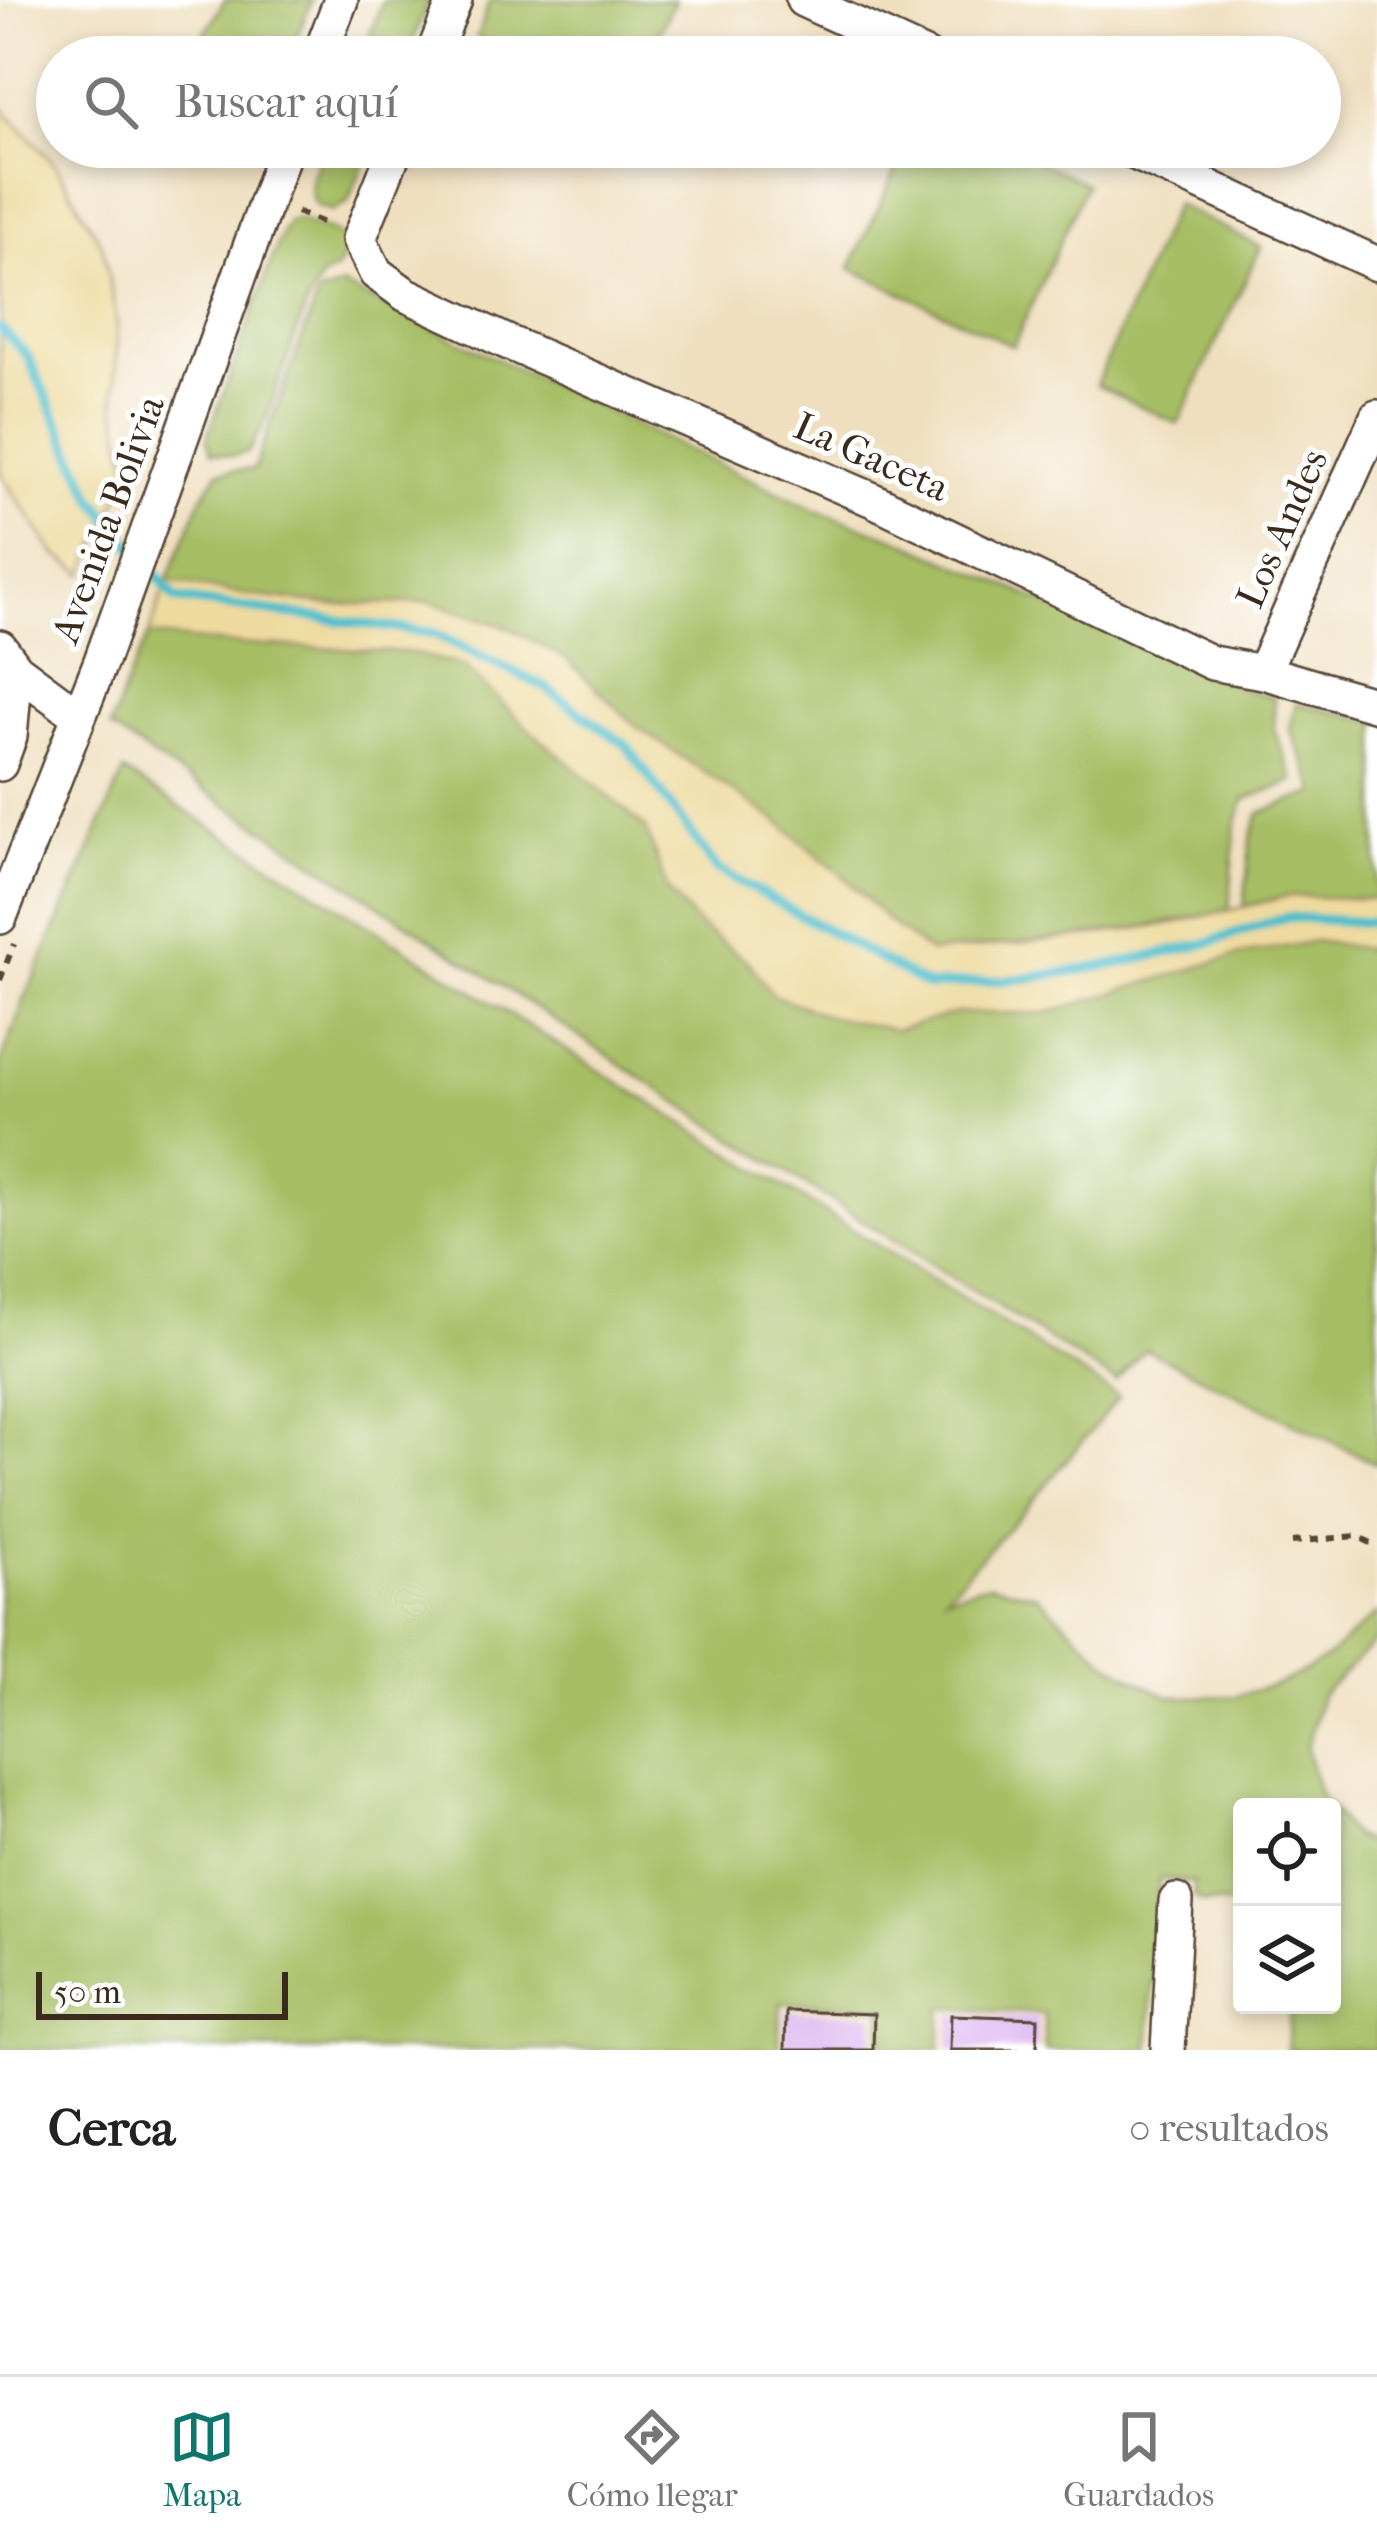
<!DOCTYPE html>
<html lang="es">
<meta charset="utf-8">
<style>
:root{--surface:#fff;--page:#f2f2f2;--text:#222;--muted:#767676;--line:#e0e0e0;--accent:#0f766e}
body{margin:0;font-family:"IM FELL French Canon",serif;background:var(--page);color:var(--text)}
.controls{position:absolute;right:36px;bottom:36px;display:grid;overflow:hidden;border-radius:12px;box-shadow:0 6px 18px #0003}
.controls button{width:108px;height:108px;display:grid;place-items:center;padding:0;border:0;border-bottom:3px solid var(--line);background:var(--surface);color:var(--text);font:60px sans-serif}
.scale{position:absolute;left:36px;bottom:30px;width:252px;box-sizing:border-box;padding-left:12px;border:6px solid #3b2a1e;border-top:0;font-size:33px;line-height:42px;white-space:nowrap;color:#3b2a1e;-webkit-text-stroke:9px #fff;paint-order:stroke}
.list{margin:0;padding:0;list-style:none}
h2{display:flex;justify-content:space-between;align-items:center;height:156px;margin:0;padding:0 48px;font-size:51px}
h2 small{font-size:39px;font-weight:400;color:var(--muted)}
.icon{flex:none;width:66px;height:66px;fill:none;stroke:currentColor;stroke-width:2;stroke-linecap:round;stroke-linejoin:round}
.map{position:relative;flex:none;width:1377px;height:2050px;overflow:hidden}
.search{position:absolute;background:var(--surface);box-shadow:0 6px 18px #0003;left:36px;right:36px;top:36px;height:132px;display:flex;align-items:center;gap:30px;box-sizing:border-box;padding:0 42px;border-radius:66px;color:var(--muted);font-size:45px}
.sheet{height:324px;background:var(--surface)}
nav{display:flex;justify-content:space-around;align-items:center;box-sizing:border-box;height:168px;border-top:3px solid var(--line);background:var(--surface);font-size:33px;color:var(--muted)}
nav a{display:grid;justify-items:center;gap:6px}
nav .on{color:var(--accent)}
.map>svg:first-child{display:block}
.green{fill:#a6bd63;stroke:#707440;stroke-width:3}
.sand{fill:#eeda9e;stroke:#94825e;stroke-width:3}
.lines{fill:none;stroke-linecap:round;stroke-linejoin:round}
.stream{stroke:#51beca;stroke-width:10}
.building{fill:#d9adef}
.minor-casing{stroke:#564536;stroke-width:38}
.path{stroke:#564536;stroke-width:6;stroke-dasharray:9 9;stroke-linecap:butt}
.minor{stroke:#fff;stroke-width:33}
.labels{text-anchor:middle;stroke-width:10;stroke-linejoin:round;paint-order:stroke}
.street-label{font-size:39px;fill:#3b2a1e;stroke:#fff}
</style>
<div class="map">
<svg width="1377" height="2050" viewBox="0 0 1377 2050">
<rect width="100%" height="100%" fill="#fff"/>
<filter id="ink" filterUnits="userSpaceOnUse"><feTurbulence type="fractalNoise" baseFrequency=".00833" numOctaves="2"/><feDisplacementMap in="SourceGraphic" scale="24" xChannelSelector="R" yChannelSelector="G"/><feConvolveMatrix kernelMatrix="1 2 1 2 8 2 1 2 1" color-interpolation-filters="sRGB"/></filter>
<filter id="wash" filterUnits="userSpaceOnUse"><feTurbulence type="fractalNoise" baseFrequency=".004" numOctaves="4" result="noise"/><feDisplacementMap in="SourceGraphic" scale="48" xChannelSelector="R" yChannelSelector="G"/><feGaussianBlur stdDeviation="2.7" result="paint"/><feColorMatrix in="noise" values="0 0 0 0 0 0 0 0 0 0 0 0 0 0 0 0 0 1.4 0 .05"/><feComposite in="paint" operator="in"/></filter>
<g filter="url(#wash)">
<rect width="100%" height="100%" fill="#efdfbf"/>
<path class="green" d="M 225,0 L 312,0 L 289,57 L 187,57 L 198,45 Z
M 383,0 L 429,0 L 407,57 L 361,57 Z
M 490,0 L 675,0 L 648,57 L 518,57 L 477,37 Z
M 325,147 L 371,147 L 348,202 L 333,211 L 317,206 C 302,187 316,167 325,147 Z
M 907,147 L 1007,147 L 1086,184 L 1013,346 L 850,268 Z
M 1175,204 L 1261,247 L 1178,424 L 1096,385 Z
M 296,219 L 334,232 L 350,245 L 337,269 L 322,277 L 306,306 L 265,422 L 249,451 L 233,456 L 212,452 L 207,438 L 279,240 L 289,221 Z
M 343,286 L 817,511 L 893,537 L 1252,692 L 1274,697 L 1274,729 L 1294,781 L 1244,800 L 1236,824 L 1229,910 C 1130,933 1030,941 930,953 L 888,921 L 841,874 L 777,821 L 637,727 L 566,659 L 509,628 L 431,602 L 334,605 L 248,595 L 167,581 L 202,497 L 218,472 L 254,469 L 318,295 Z
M 149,635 L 228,644 L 408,652 L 464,666 L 532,732 L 646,828 L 667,889 L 697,924 L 749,962 L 773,995 L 895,1030 L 957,1013 L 1046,1013 L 1235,956 L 1315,941 L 1377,950 L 1377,1464 L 1145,1349 L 1116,1382 L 741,1143 L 110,728 L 130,675 Z
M 1296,703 L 1377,722 L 1377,899 L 1290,896 L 1244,906 L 1251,837 L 1260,813 L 1317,792 L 1290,728 Z
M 124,772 L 1119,1397 L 1025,1510 L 945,1596 L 989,1584 L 1037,1595 L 1106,1661 L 1134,1679 L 1170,1697 L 1237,1696 L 1286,1681 L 1325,1659 L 1377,1613 L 1377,1640 L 1321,1695 L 1306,1749 L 1319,1794 L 1330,1807 L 1242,1807 L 1242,1906 L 1204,1902 L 1194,1897 L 1193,1882 L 1159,1879 L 1149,2050 L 1045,2050 L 1044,2014 L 942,2008 L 940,2050 L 882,2050 L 883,2007 L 781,2003 L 778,2050 L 0,2050 L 0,1064 L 25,998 Z
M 1332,1810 L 1354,1837 L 1377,1846 L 1377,2050 L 1287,2050 L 1290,2005 L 1332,2005 Z"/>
<path class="sand" d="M 0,106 L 55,164 L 103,247 L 117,323 L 115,405 L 130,473 L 84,574 L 55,554 L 0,473 Z
M 167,581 L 248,595 L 334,605 L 431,602 L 509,628 L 566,659 L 637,727 L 777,821 L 841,874 L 888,921 L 930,953 L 1093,935 L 1175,923 L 1290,896 L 1377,899 L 1377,950 L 1315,941 L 1235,956 L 1046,1013 L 957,1013 L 895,1030 L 827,1016 L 773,995 L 749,962 L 697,924 L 667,889 L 646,828 L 532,732 L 464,666 L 408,652 L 228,644 L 149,635 Z"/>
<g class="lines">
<path class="stream" d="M 0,328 L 27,355 L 94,499 L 134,548
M 146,562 L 176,599 L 433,633 L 543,686 L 626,745 L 717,869 L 928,986 L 1029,978 L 1111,965 L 1201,945 L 1286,917 L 1377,923"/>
</g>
<g id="blocks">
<path class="building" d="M 786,2011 L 874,2014 L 873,2050 L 785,2050 Z
M 951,2015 L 1038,2018 L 1037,2050 L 950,2050 Z"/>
</g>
</g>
<g filter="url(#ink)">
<use href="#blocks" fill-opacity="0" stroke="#564536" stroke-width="3"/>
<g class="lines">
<g class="minor-casing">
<path id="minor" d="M 803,0 L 927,57
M 319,57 L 341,0
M 432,57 L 455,0
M 396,147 L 359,239 L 376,273 L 405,294 L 507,342 L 871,499 L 1212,663 L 1263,672 L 1377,705
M 1122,147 L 1377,264
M 0,647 L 16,669 L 79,716
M 1263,672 L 1377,417
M 0,764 L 10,736 L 16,669
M 0,917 L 101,661 L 286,147
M 1168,2050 L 1176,1901"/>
</g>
<path class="path" d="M 297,212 L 328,225
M 0,980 L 14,944
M 1292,1542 L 1357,1536 L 1377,1546"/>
<use href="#minor" class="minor"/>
</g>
</g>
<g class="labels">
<g class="street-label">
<text transform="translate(872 456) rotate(24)" y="14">La Gaceta</text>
<text transform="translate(107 519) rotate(-70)" y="14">Avenida Bolivia</text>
<text transform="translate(1281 528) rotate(-66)" y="14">Los Andes</text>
</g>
</g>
</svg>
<div class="controls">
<button><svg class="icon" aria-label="locate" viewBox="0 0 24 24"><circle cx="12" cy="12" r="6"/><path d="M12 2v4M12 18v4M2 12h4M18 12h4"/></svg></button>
<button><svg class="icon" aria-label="layers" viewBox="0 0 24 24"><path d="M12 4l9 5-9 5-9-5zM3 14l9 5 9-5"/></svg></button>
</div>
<div class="scale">50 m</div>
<div class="search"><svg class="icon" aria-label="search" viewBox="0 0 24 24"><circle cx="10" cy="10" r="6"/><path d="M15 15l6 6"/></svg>Buscar aquí</div>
</div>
<section class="sheet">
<h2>Cerca<small>0 resultados</small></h2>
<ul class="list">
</ul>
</section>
<nav>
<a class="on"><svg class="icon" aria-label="map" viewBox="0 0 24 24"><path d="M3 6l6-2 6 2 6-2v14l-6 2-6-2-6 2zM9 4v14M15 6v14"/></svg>Mapa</a>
<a><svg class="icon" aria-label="directions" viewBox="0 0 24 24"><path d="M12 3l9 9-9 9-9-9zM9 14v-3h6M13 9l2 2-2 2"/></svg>Cómo llegar</a>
<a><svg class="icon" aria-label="saved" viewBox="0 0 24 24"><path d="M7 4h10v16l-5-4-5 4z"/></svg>Guardados</a>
</nav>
